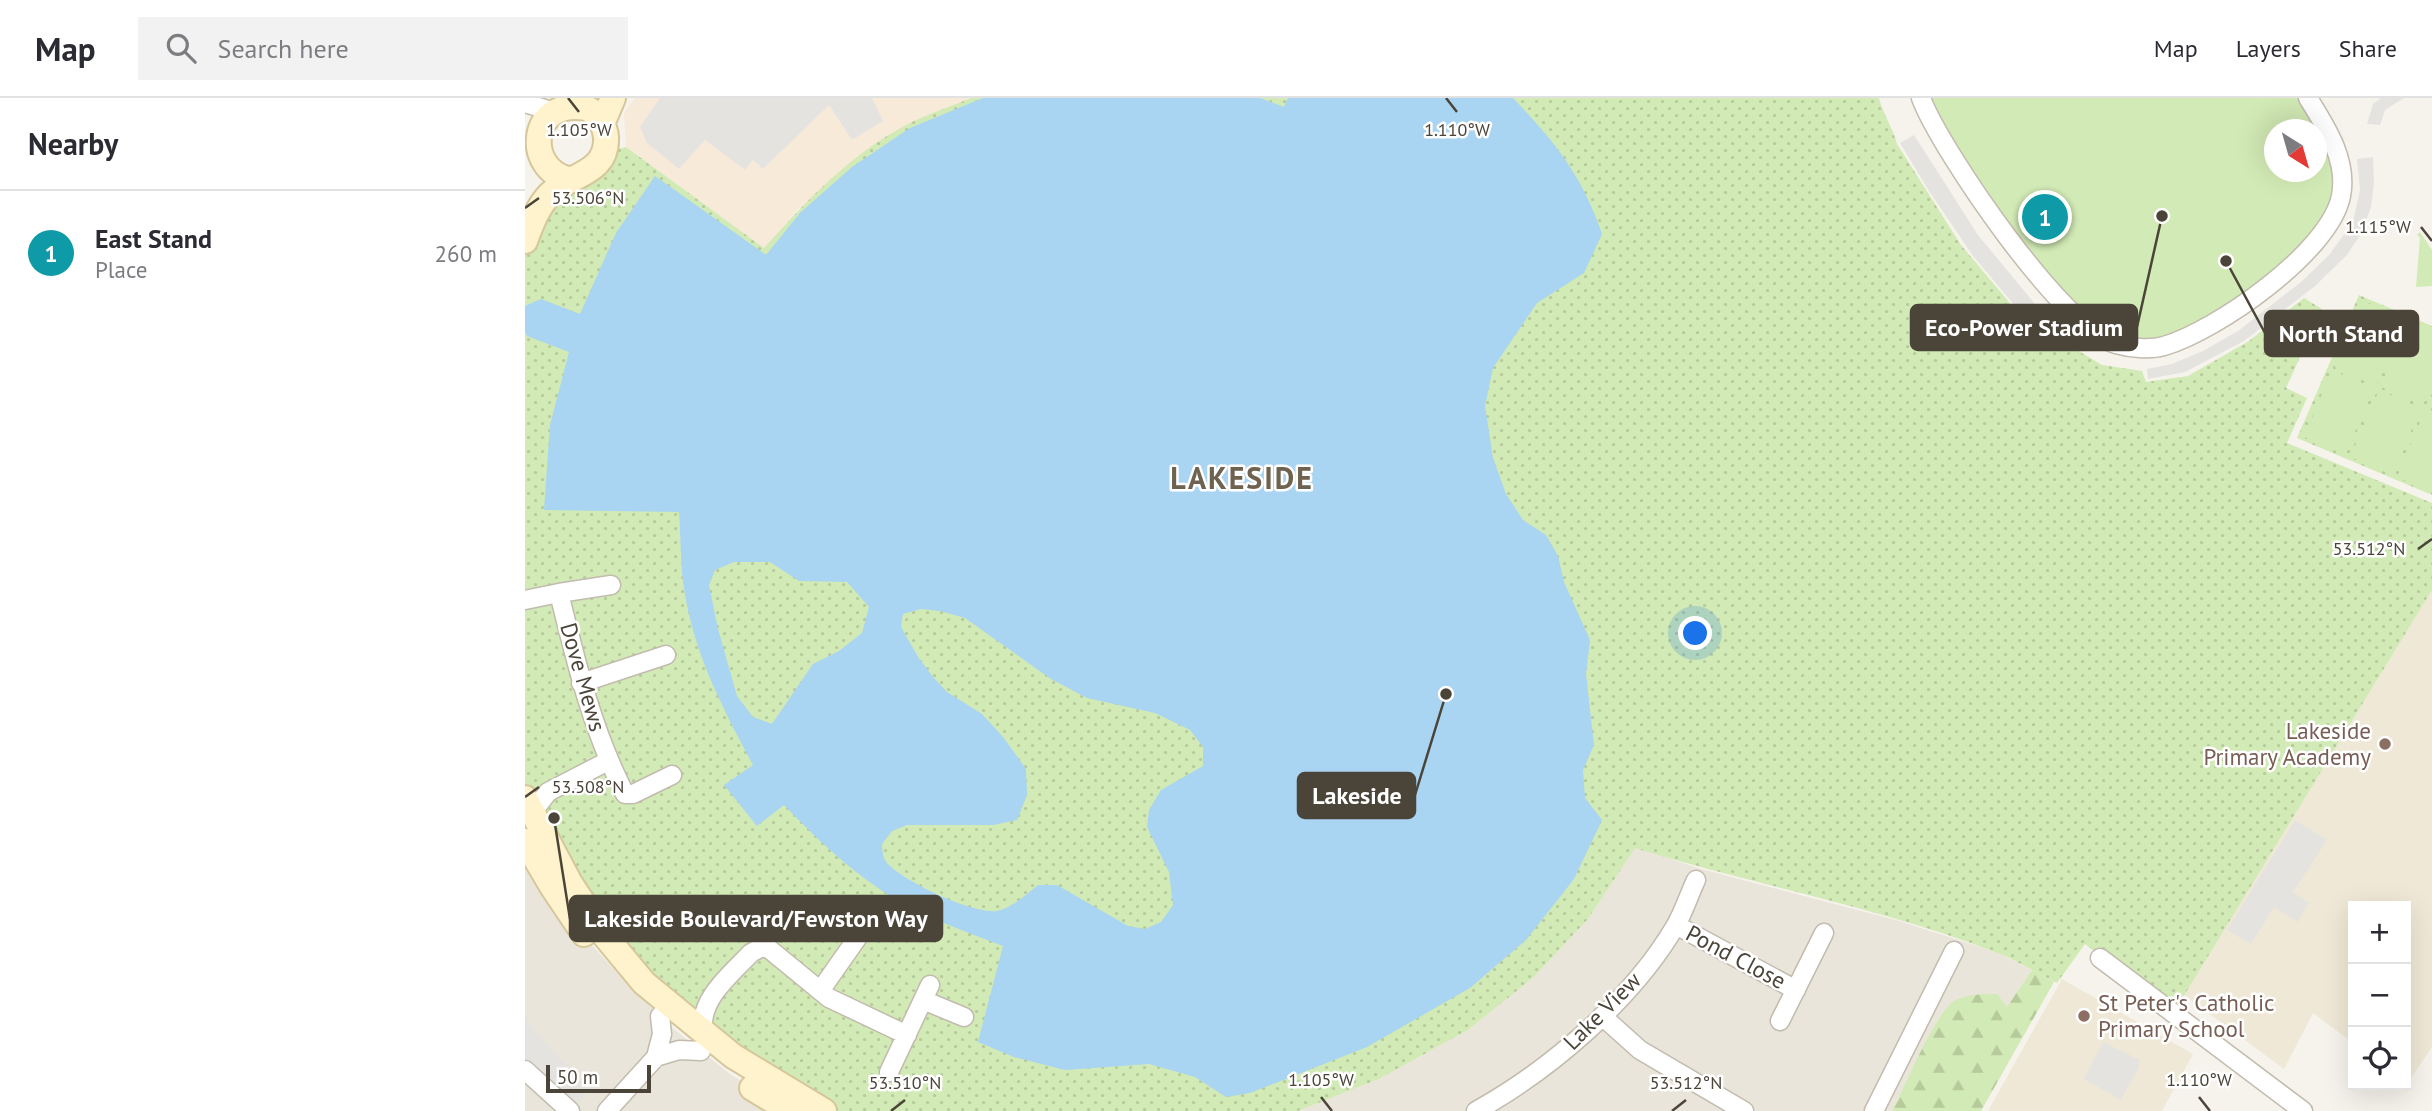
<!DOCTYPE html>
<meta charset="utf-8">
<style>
:root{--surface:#fff;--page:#f2f2f3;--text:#2b2b33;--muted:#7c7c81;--line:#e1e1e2;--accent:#7c3aed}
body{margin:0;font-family:"PT Sans",sans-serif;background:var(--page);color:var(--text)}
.controls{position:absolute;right:21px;bottom:21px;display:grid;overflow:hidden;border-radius:0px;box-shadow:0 7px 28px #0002}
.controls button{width:63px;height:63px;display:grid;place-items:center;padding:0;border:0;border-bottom:2px solid var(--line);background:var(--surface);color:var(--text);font:35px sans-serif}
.compass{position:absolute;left:1739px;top:21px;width:63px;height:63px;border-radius:50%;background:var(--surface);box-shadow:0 7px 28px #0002;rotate:143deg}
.scale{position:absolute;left:21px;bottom:18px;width:105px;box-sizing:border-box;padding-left:7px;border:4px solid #4b4439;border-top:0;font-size:19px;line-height:24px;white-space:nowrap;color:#4b4439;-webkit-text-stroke:5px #fff;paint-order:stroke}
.you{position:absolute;left:1171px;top:536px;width:24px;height:24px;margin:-18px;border:5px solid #fff;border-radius:50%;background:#1a73e8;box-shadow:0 0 0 10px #1a73e833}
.badge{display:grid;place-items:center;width:46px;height:46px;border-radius:50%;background:var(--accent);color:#fff;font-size:23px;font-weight:700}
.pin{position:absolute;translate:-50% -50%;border:4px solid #fff;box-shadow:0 2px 7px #0006}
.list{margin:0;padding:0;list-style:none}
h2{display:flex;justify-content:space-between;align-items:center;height:91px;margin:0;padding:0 28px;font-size:30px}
h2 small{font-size:23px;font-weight:400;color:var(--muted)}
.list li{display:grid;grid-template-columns:46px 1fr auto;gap:21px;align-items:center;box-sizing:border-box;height:126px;padding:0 28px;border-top:2px solid var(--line)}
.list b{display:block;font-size:26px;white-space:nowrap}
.list p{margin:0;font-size:23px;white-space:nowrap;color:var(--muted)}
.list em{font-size:23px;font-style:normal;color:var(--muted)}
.icon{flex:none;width:38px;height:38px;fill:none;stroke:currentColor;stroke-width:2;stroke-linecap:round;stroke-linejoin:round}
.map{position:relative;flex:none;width:1907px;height:1013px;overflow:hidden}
header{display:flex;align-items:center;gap:42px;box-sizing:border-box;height:98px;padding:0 35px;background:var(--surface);border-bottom:2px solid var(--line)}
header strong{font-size:33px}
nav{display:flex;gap:38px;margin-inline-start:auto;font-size:24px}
.search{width:490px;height:63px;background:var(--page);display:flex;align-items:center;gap:18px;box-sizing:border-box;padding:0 24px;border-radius:0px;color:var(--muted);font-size:26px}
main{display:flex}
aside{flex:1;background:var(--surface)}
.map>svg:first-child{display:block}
.residential{fill:#eae5da}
.commercial{fill:#f7ead8}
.education{fill:#efe8d6}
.forest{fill:url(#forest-firs)}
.park{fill:url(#park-dots)}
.pitch{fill:#d2eab5;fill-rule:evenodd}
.parking{fill:#e5e3e0}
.water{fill:#a9d4f2;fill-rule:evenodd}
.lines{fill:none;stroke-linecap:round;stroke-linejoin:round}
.street-casing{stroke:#c2bbae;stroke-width:21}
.secondary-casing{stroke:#d6c79b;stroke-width:28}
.street{stroke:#fff;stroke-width:18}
.secondary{stroke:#fff3cd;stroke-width:24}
.ticks{fill:none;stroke:#4b4439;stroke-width:2.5}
.education-dot{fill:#8d6e63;stroke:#fff;stroke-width:2.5}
.labels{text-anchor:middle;stroke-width:5;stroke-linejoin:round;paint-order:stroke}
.street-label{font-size:23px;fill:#4b4439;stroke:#fff}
.education-label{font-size:23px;fill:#785e54;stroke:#fff;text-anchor:end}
.district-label{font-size:30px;font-weight:bold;letter-spacing:2px;fill:#6e6250;stroke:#fff}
.ticks-label{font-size:18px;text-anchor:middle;fill:#4b4439;stroke:#fff;stroke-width:5;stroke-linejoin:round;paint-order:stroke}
.leader{fill:none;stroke:#4b4439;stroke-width:2.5}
.callout-dot{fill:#4b4439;stroke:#fff;stroke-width:2.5}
.callout{fill:#4b4439;stroke:#4b4439;stroke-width:2.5}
.callout-label{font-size:24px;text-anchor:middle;font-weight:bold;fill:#fff}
</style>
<header>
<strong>Map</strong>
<div class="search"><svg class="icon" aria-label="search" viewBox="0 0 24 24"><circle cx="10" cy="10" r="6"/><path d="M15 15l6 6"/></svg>Search here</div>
<nav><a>Map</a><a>Layers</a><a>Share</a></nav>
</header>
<main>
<aside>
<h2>Nearby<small></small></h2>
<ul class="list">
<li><span class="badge" style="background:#0f9aa8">1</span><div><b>East Stand</b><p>Place</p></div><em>260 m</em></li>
</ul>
</aside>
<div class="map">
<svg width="1907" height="1013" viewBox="0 0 1907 1013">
<defs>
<pattern id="forest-firs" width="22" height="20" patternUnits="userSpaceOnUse" patternTransform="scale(1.75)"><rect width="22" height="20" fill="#d2eab5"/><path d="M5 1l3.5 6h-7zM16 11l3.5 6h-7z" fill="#b6ca9c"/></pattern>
<pattern id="park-dots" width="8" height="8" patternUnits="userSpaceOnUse" patternTransform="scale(1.75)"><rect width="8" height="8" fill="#d2eab5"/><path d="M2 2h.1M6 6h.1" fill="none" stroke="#b6ca9c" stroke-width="1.8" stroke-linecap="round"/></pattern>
</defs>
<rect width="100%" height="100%" fill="#f6f3ec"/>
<path class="residential" d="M 0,743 L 65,845 L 106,890 L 150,932 L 205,976 L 265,1013 L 0,1013 Z
M 1110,749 L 1176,771 L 1371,822 L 1471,854 L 1507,872 L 1482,910 L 1414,920 L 1367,1013 L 773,1013 L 854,981 L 943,932 L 1009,879 L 1063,821 Z"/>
<path class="commercial" d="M 110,0 L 446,0 L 381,27 L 273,111 L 239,150 L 101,49 L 99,15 Z"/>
<path class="education" d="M 1907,492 L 1907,949 L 1882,986 L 1881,808 L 1828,808 L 1828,945 L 1788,915 L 1759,971 L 1659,897 Z
M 1537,881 L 1668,956 L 1637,1013 L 1463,1013 Z"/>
<path class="forest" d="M 1507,872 L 1529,884 L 1456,1013 L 1367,1013 C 1380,989 1409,917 1429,903 C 1441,896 1459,896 1472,896 L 1482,909 Z"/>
<path class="park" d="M 446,0 L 1354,0 C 1358,16 1368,30 1372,46 L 1436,147 L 1511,236 L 1524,225 L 1547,249 L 1577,267 L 1617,273 L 1621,284 L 1663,278 L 1724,243 L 1779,200 L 1797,211 L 1761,290 L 1782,300 L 1762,345 L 1907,405 L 1907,492 L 1649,914 L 1560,846 L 1532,885 C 1511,875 1491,862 1470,854 C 1354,809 1229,787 1110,750 L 1063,821 L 1009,879 L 943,932 L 854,981 L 773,1013 L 299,1013 L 119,885 L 0,700 L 0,143 L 7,123 L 79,55 L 101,49 L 239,150 C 281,103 326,56 381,27 C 402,16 425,9 446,0 Z
M 1834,197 L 1907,228 L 1907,397 L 1772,340 Z"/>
<path class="pitch" d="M 1403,0 L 1773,0 C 1789,27 1810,54 1809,87 C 1808,101 1800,119 1792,131 C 1766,167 1681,231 1638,240 C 1621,244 1603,244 1586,237 C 1568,228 1556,213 1543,199 C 1486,138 1444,72 1403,0 ZM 1750,32 L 1792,32 L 1792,74 L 1750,74 Z
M 1895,134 L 1907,152 L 1907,188 L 1891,189 L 1895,140 L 1892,137 Z
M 1838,203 L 1880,221 L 1851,288 L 1810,270 Z
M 1884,222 L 1907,232 L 1907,285 L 1898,307 L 1856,289 Z
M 1807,272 L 1849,290 L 1820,357 L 1779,339 Z
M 1854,292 L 1896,310 L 1867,377 L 1825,359 Z
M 1900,312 L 1907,315 L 1907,394 L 1872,379 Z"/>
<path class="parking" d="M 135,0 L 347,0 L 358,23 L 327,42 L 304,7 L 238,71 L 228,62 L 220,72 L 180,42 L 154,71 L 122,45 L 115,29 Z
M 1856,0 L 1879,0 L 1860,12 L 1855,27 L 1842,26 L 1848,6 Z
M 1389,37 L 1453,137 L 1524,223 L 1512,234 L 1448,158 L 1404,93 L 1375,45 Z
M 1848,59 L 1849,85 L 1846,109 L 1837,134 L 1822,157 L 1790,188 L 1719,243 L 1660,274 L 1623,281 L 1622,271 L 1647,266 L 1678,253 L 1713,233 L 1776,184 L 1804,157 L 1828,124 L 1835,92 L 1832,61 Z
M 1770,722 L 1802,742 L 1768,794 L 1784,805 L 1772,824 L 1749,809 L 1726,846 L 1702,832 Z
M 0,918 L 12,935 L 64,991 L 46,1013 L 0,972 Z
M 1578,944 L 1615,962 L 1613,971 L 1596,1002 L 1559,981 Z"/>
<path class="water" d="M 458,0 L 735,0 L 759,9 L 763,0 L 988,0 C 1030,44 1057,77 1077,136 L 1059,175 L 1012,205 L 968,270 L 960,308 L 968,360 L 981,396 L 998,422 L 1021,437 L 1033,458 L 1039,484 L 1065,542 L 1061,576 L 1069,647 L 1058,672 L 1060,700 L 1077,722 L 1049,781 L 1001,842 L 945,890 L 842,949 L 725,995 L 701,999 L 670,979 L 624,966 L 540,972 L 489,959 L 453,944 L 478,848 C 436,832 393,817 356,792 C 320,768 289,738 259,707 L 232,728 L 199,687 L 228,667 C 198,611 168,554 159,490 C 155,466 156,439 154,414 L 19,412 L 25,327 L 44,254 L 2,238 L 0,233 L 0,208 L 16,201 L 55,216 L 91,135 L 130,78 L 241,157 L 275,115 L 327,69 L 385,30 ZM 209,464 L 245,464 L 274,483 L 322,484 L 344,509 L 337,535 L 314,553 L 288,566 L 247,626 L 228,619 L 212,598 L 193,531 L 184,487 L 190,472 ZM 396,511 L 415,513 L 440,520 L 526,581 L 562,600 L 630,615 L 665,632 L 678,649 L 678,668 L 636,692 L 624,712 L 622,729 L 644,774 L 648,807 L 636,824 L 620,831 L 603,828 L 532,787 L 513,787 C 502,796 487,810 472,813 C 447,816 380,784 363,766 C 358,761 357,753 357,746 L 367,733 L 382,727 L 468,727 L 492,722 L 502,697 L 501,671 L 478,639 L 457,616 L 422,594 L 408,579 L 393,559 L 376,529 L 378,516 Z"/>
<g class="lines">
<g class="street-casing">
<path id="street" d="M 1396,0 C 1416,53 1539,232 1591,246 C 1605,250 1625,252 1639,248 C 1691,233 1805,154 1816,98 C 1823,62 1801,29 1783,0
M 0,5 L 20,11
M 86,487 L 34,495 C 51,564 67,632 100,696 L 108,696 L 147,677
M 0,502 L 34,495
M 56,585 L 141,557
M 7,715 L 23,694 L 83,663
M 1151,827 L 1271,892
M 1575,860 L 1778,1013
M 295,893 L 335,836
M 398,902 L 439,919
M 135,918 L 137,936 L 131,959 L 154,952 L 176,953
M 1077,918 L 1115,952 L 1219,1013
M 1255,923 L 1299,835
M 178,934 C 174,901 205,877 226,855 L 235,850 L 243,850 L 304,900 L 382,937
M 0,972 L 45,1013
M 364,974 L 405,887
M 82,1013 L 131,959
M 951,1013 C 1025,972 1108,901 1151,827 C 1159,813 1164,797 1171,782
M 1349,1013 L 1429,853"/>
</g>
<g class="secondary-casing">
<path id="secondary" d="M 77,26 L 88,0
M 0,143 C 6,127 13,108 25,96 C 45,76 83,76 81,39 C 80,27 72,14 61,10 C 3,0 0,71 43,81
M 0,700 L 45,785 L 80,838 L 119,885 L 208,958 L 299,1013
M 0,743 L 28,790 L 59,836
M 227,990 L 265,1013"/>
</g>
<use href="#street" class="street"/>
<use href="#secondary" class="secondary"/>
</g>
<path class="ticks" d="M 43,0 L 54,14M 921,0 L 932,14M 0,110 L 14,100M 1896,129 L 1907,143M 1893,451 L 1907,441M 0,699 L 14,689M 796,999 L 807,1013M 1674,999 L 1685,1013M 366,1013 L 380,1002M 1147,1013 L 1161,1002"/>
<g class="education-dot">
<circle cx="1860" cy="646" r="7"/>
<circle cx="1559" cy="918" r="7"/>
</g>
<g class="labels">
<g class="street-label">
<text transform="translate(58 579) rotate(74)" y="8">Dove Mews</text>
<text transform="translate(1211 859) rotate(28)" y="8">Pond Close</text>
<text transform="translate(1077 913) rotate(-45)" y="8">Lake View</text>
</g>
<g class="education-label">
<text x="1846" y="641">Lakeside<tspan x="1846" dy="26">Primary Academy</tspan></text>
<text x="1573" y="913" text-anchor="start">St Peter's Catholic<tspan x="1573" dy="26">Primary School</tspan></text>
</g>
<g class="district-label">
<text x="717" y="391">LAKESIDE</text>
</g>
</g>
<g class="ticks-label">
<text x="54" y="38">1.105°W</text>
<text x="932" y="38">1.110°W</text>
<text x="63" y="106">53.506°N</text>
<text x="1853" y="135">1.115°W</text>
<text x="1844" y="457">53.512°N</text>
<text x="63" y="695">53.508°N</text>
<text x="796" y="988">1.105°W</text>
<text x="1674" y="988">1.110°W</text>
<text x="380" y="991">53.510°N</text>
<text x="1161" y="991">53.512°N</text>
</g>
<path class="leader" d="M1637 118L1612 229M1701 163L1740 235M921 596L890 697M29 720L45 821"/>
<g class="callout-dot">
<circle cx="1637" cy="118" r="7"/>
<circle cx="1701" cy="163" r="7"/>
<circle cx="921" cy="596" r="7"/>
<circle cx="29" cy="720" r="7"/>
</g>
<g class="callout">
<rect x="1386" y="207" width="226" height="45" rx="7"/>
<rect x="1740" y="213" width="153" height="45" rx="7"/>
<rect x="773" y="675" width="117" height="45" rx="7"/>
<rect x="45" y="798" width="372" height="45" rx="7"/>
</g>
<g class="callout-label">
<text x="1499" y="238">Eco-Power Stadium</text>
<text x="1816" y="244">North Stand</text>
<text x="832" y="706">Lakeside</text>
<text x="231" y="829">Lakeside Boulevard/Fewston Way</text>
</g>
</svg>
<div class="controls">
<button>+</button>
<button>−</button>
<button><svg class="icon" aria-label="locate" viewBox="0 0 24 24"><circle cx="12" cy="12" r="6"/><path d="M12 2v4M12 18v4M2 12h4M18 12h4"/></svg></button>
</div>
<svg class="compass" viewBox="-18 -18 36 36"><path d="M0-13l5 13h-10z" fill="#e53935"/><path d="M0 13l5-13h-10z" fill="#7c7c81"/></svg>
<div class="scale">50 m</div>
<div class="you"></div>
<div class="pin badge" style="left:1520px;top:119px;background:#0f9aa8">1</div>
</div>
</main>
